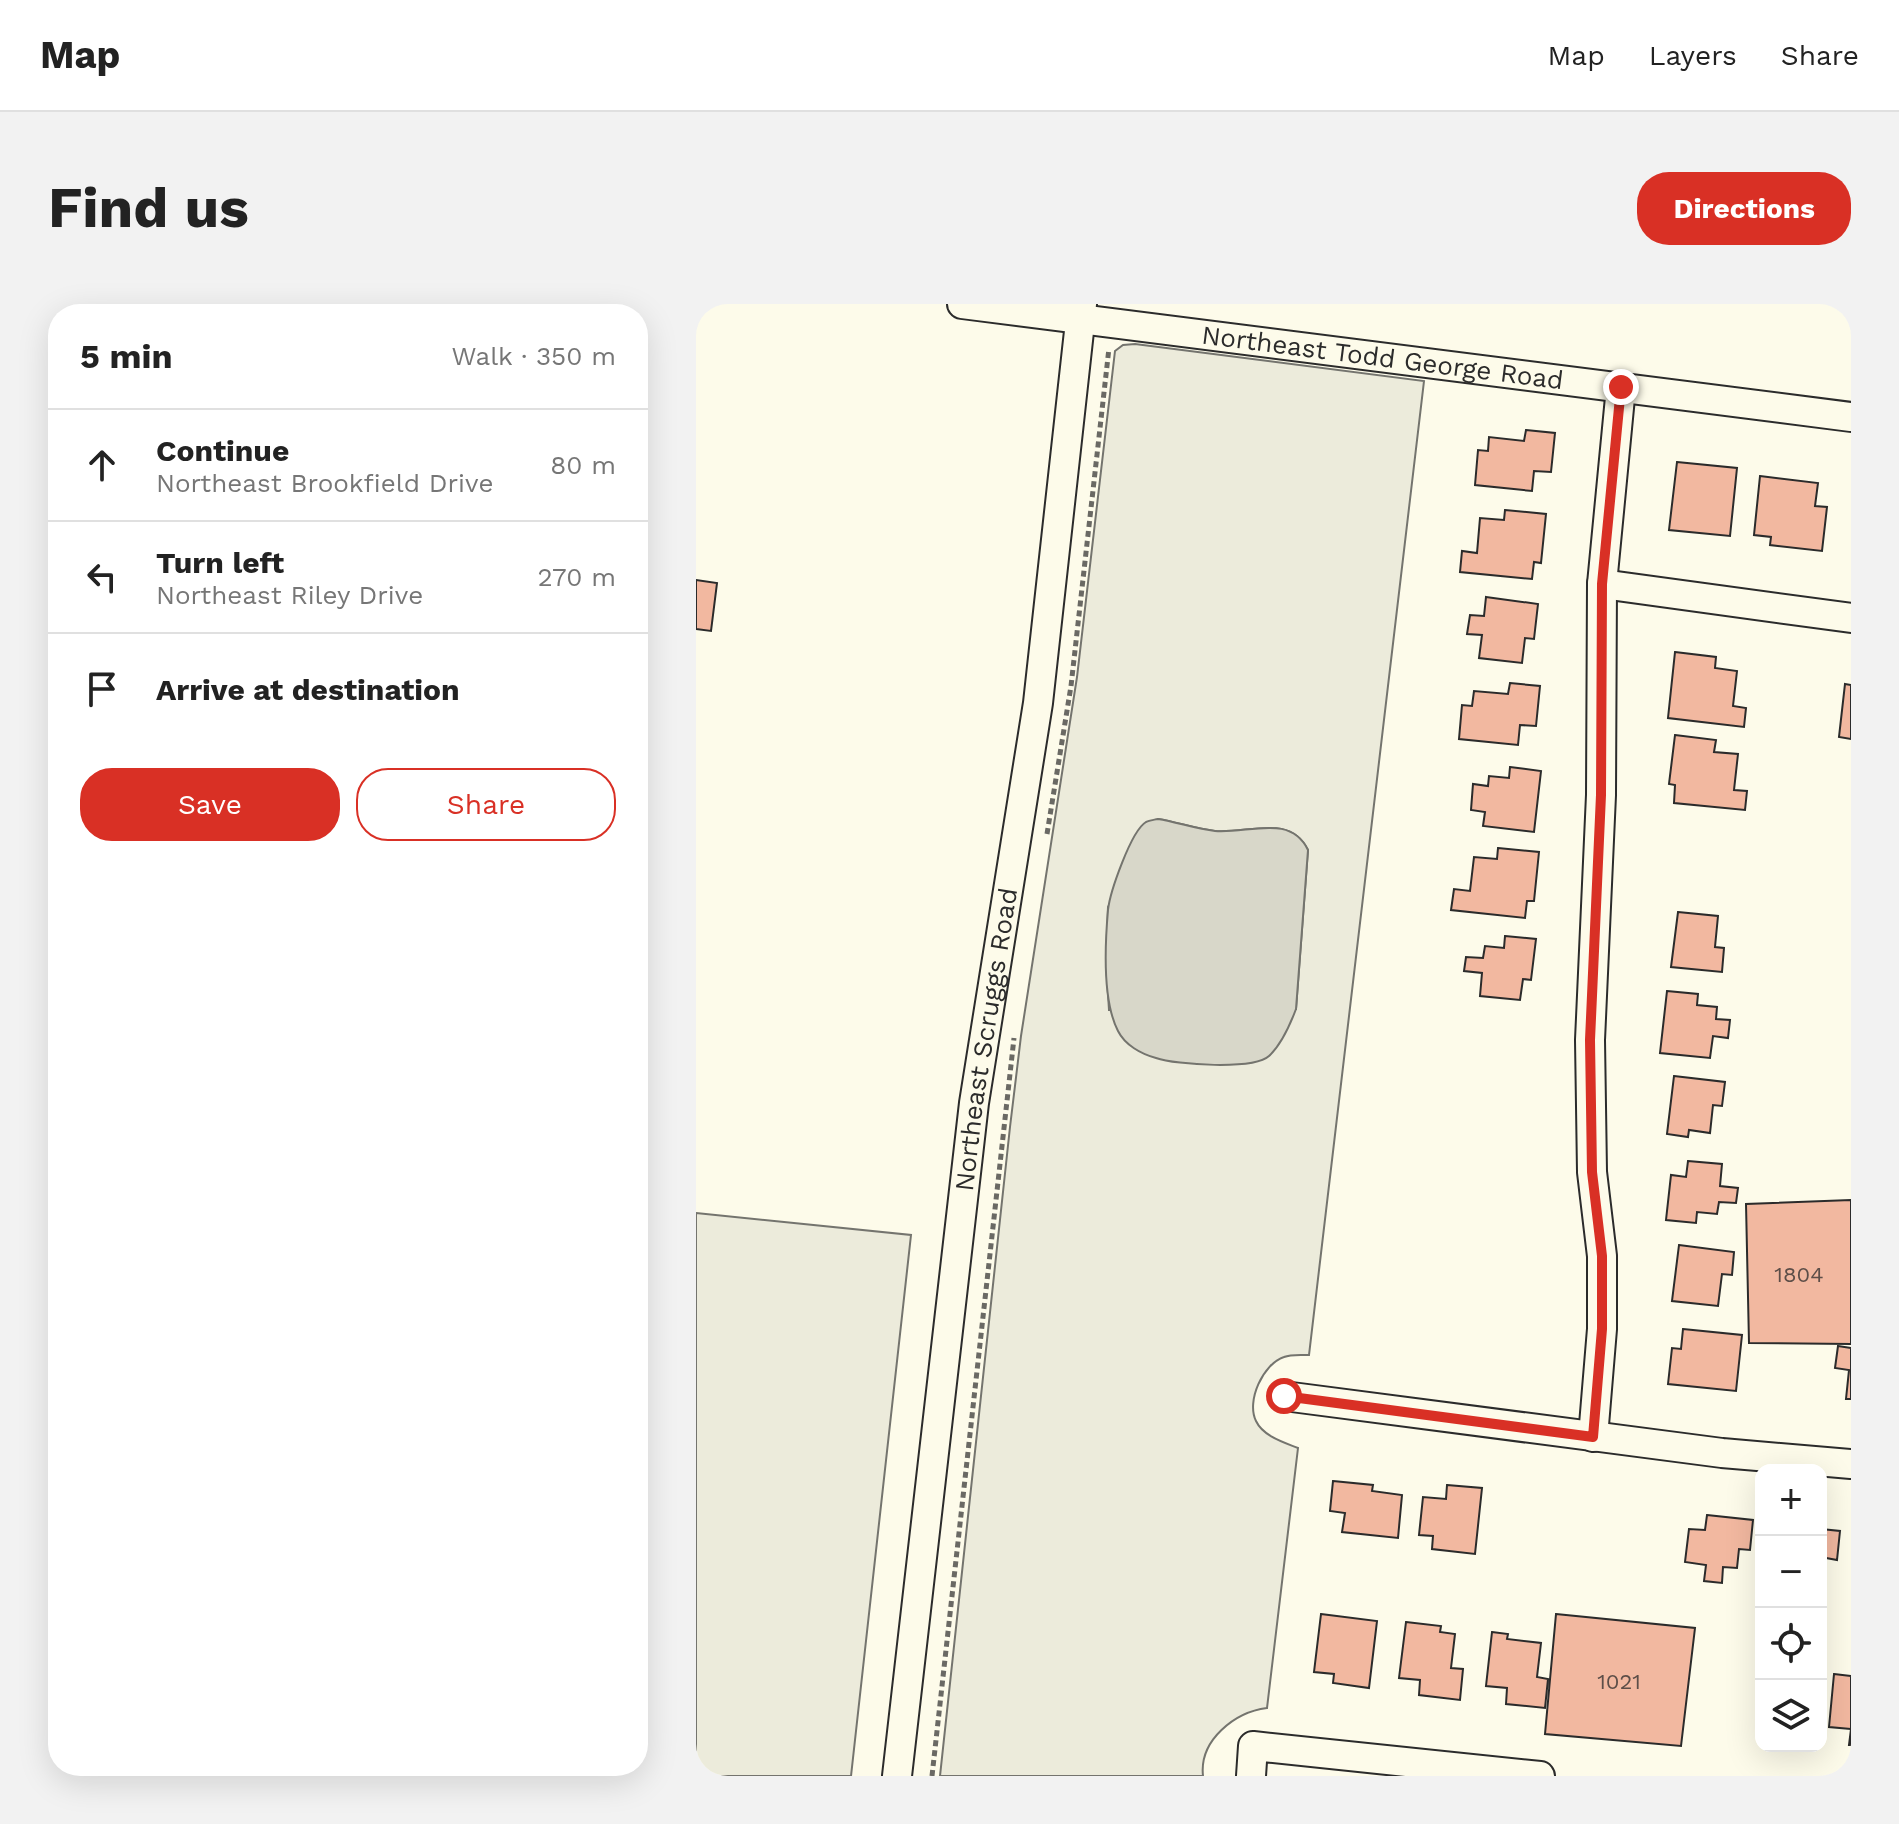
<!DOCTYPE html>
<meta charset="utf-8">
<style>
:root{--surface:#fff;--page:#f2f2f2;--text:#222;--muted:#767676;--line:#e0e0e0;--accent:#d93025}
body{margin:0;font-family:"Work Sans",sans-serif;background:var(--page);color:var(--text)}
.controls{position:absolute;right:24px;bottom:24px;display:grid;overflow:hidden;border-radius:16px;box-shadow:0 8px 32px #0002}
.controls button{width:72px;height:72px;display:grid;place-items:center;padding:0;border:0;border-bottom:2px solid var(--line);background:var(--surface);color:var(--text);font:40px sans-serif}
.stop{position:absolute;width:24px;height:24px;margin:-18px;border:6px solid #d93025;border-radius:50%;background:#fff}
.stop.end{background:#d93025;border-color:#fff;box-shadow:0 2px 8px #0008}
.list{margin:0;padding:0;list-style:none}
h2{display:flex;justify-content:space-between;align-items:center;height:104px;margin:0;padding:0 32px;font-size:34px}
h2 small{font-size:26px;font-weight:400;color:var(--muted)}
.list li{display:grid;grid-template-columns:52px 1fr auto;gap:24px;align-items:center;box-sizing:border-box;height:112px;padding:0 32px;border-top:2px solid var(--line)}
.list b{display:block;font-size:30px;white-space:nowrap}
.list p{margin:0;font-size:26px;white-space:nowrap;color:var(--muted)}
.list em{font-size:26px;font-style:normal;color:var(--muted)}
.actions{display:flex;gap:16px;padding:24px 32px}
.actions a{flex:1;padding:18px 0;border:2px solid var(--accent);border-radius:32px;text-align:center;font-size:28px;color:var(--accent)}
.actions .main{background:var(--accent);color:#fff}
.icon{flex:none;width:44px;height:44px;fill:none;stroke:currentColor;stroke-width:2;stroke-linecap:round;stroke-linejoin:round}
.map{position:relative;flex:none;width:1155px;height:1472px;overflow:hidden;border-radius:32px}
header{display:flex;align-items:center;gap:48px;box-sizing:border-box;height:112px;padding:0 40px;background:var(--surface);border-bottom:2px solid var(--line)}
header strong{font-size:38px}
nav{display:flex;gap:44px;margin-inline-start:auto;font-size:28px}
.intro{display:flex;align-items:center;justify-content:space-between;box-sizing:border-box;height:192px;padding:0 48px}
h1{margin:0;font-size:56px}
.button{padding:20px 36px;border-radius:32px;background:var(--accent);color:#fff;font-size:28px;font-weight:700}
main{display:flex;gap:48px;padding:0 48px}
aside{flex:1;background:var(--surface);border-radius:32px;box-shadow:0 8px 32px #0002}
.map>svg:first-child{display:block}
.green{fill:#ecebdb;stroke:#74746e;stroke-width:2;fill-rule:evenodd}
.water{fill:#d8d7c9;stroke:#74746e;stroke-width:2}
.building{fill:#f2b8a0;stroke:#2b2b2b;stroke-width:2}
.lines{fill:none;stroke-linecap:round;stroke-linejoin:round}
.minor-casing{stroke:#2b2b2b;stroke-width:32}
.path{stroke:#6a6964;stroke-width:5;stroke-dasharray:6 4;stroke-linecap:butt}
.minor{stroke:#fdfbea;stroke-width:28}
.route{stroke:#d93025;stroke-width:10}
.labels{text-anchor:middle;stroke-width:6;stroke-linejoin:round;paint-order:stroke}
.number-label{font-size:22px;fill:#5d4e48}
.street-label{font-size:26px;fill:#2b2b2b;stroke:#fdfbea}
</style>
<header>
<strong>Map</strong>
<nav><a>Map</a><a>Layers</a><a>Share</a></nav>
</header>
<div class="intro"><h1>Find us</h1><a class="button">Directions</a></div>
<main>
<aside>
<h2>5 min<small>Walk · 350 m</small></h2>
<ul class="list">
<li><svg class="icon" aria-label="ahead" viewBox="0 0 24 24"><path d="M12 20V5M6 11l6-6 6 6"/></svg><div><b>Continue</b><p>Northeast Brookfield Drive</p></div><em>80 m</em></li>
<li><svg class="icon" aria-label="left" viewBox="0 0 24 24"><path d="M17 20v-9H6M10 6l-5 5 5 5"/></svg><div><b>Turn left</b><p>Northeast Riley Drive</p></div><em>270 m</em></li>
<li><svg class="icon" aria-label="arrive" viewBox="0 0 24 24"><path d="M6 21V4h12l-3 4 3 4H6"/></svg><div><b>Arrive at destination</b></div></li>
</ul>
<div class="actions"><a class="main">Save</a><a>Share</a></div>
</aside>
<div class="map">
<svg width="1155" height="1472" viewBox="0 0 1155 1472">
<rect width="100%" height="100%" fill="#fdfbea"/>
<path class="green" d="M 439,40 L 728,77 L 613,1051 C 605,1051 595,1050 588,1053 C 567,1060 550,1097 560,1117 C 567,1132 587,1138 602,1144 L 571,1404 C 539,1408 503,1436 507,1472 L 244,1472 L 314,823 L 325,732 L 381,373 L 419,47 L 427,41 ZM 462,515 C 481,518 500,525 519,527 C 552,530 594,509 612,546 L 600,705 L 413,706 L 410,657 L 412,603 Z
M 0,909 L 215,931 L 155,1472 L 0,1472 Z"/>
<path class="water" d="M 462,515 C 481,518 500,525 519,527 C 552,530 594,509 612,546 L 600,705 C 594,721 586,740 573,752 C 558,766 480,761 460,754 C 445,750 429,741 422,727 C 406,696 409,640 412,606 C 414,588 435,527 450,518 C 452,517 461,515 462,515 Z"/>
<path class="building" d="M 830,126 L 859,129 L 855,168 L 838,167 L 836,187 L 779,181 L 782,146 L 792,147 L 793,133 L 828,137 Z
M 981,158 L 1041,164 L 1034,232 L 973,226 Z
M 1064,172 L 1122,179 L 1119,202 L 1131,203 L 1126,247 L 1074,241 L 1075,233 L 1058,231 Z
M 809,206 L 850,210 L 845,259 L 838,258 L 836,275 L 764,268 L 766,247 L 781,249 L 784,214 L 808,216 Z
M 0,276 L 21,279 L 15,327 L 0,325 Z
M 790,293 L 842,300 L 838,335 L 829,334 L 826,359 L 783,354 L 786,331 L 771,330 L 774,311 L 788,312 Z
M 979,348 L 1020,353 L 1019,364 L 1041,367 L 1037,402 L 1050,404 L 1048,423 L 972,414 Z
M 814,379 L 844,382 L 840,422 L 824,421 L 822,441 L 763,435 L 766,401 L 776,402 L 778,387 L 812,390 Z
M 1149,380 L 1155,381 L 1155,435 L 1143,433 Z
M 979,431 L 1020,436 L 1018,448 L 1042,450 L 1038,486 L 1051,487 L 1049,506 L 978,499 L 979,481 L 973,480 Z
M 814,463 L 845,467 L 838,528 L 787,522 L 789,508 L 775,506 L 777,480 L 792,482 L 793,472 L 813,474 Z
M 802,544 L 843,548 L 838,597 L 831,597 L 829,614 L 755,606 L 758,585 L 774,587 L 778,553 L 801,555 Z
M 982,608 L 1022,612 L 1019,643 L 1028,644 L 1026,668 L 975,663 Z
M 809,632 L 840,635 L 835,676 L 827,675 L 824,696 L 784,692 L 786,669 L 768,667 L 770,653 L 787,654 L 789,642 L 808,644 Z
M 971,687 L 1002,690 L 1001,701 L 1021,703 L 1020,715 L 1034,716 L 1032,734 L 1017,732 L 1014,754 L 964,749 Z
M 978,772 L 1029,778 L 1026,802 L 1017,801 L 1014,829 L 993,826 L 992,833 L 971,830 Z
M 992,857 L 1026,860 L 1024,882 L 1042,884 L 1040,899 L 1023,898 L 1021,910 L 1001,908 L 1000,919 L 970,916 L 975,871 L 990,873 Z
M 1155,896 L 1155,1040 L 1053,1039 L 1050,900 Z
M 983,941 L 1038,948 L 1036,971 L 1026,970 L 1022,1002 L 976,997 Z
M 987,1025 L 1046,1031 L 1040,1087 L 972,1080 L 976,1044 L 985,1045 Z
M 1142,1042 L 1155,1044 L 1155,1095 L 1150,1095 L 1153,1066 L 1139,1064 Z
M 637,1177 L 677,1181 L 676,1187 L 706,1191 L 702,1234 L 646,1228 L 649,1209 L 634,1207 Z
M 751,1181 L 786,1184 L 779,1250 L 736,1245 L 737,1232 L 723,1231 L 727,1193 L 750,1195 Z
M 1011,1211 L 1057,1216 L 1054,1246 L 1043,1245 L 1041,1264 L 1027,1263 L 1026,1279 L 1008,1277 L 1010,1261 L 989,1258 L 993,1225 L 1009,1226 Z
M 1125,1225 L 1144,1227 L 1141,1256 L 1130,1254 L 1128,1275 L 1125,1274 Z
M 625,1310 L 681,1317 L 673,1384 L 637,1379 L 638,1370 L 618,1368 Z
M 860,1310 L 999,1324 L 985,1442 L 849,1430 Z
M 710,1318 L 745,1322 L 744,1328 L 759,1330 L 755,1364 L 767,1365 L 764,1396 L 723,1391 L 724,1376 L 703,1374 Z
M 796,1328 L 812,1330 L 811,1335 L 845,1339 L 841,1373 L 852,1375 L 849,1404 L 810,1400 L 811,1384 L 790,1382 Z
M 1138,1370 L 1155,1372 L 1155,1441 L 1153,1441 L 1155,1425 L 1133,1423 Z"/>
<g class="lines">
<g class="minor-casing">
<g id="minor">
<path id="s1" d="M 266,0 L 1155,113"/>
<path d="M 906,280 L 1155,314"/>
<path d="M 588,1092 L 1026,1149 L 1155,1160"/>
<path d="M 897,1133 L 906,1025 L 906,952 L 896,868 L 894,736 L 905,491 L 906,280 L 925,83"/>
<path id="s2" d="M 201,1472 L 278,799 L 342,399 L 386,0"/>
<path d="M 555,1472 L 557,1442 L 844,1472"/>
</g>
</g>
<path class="path" d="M 351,530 L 375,382 L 413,44
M 236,1472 L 318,734"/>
<use href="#minor" class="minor"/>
</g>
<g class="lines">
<path class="route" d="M 588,1092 L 897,1133 L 906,1025 L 906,952 L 896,868 L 894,736 L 905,491 L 906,280 L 925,83"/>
</g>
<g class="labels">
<g class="number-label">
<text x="1103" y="978">1804</text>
<text x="923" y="1385">1021</text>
</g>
<g class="street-label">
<text dy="9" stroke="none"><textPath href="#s1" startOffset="424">Northeast Todd George Road</textPath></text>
<text dy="9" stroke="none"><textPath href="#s2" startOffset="742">Northeast Scruggs Road</textPath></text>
</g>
</g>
</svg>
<div class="controls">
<button>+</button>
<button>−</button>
<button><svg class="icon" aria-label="locate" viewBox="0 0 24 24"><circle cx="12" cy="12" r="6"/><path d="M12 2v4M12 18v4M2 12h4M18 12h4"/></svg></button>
<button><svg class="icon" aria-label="layers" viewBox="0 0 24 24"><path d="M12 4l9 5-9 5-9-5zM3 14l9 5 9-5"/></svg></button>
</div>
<div class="stop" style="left:588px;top:1092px"></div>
<div class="stop end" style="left:925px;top:83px"></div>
</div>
</main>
